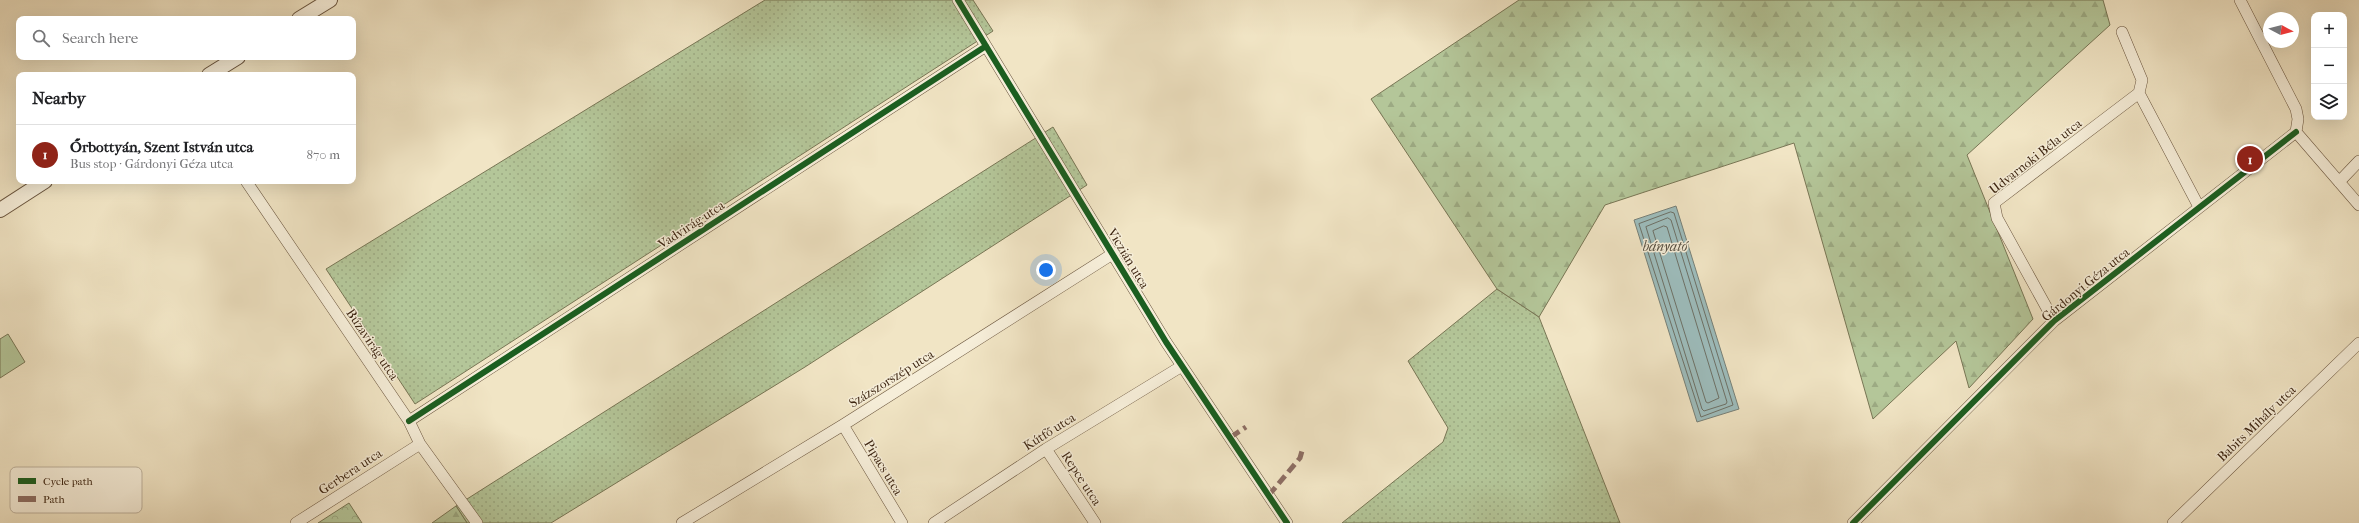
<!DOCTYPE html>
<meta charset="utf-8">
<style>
:root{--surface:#fff;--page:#f6f6f6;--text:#202124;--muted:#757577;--line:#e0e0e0;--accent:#8f2418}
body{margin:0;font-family:"IM FELL French Canon",serif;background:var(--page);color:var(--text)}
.controls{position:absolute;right:12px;top:12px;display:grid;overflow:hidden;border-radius:8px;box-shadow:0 4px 16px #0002}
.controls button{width:36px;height:36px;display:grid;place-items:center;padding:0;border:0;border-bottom:1px solid var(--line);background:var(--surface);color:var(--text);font:20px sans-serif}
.compass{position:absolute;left:2263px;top:12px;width:36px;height:36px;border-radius:50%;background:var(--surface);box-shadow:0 4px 16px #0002;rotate:97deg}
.you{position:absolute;left:1046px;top:270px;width:14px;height:14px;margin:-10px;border:3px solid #fff;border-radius:50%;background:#1a73e8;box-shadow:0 0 0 6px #1a73e833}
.badge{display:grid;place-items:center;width:26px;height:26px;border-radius:50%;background:var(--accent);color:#fff;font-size:13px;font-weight:700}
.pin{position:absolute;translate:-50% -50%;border:2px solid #fff;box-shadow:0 1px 4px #0006}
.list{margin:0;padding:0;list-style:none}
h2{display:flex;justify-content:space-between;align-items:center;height:52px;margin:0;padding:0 16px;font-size:17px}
h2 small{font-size:13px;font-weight:400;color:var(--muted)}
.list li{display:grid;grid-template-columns:26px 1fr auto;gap:12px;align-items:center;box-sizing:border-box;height:60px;padding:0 16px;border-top:1px solid var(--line)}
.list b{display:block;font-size:15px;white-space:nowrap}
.list p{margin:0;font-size:13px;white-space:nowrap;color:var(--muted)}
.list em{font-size:13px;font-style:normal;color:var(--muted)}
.icon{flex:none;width:22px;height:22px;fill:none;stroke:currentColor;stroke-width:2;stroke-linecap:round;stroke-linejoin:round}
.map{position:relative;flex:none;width:2359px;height:523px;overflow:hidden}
.search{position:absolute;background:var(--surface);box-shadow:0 4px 16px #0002;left:16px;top:16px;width:340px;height:44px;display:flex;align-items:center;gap:10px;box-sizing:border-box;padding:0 14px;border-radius:8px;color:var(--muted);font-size:15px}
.panel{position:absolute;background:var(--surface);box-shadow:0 4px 16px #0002;left:16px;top:72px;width:340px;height:112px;border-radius:8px}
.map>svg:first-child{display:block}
.grass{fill:url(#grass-dots);stroke:#787655}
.forest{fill:url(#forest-firs);stroke:#787655}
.park{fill:url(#park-crowns);stroke:#787655}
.garden{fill:#b4c699;stroke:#787655}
.water{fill:#9dbdbd;stroke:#778078}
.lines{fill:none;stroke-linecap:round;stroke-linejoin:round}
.shore{stroke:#6d7167;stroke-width:1}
.minor-casing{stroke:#6a553e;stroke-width:12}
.tertiary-casing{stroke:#6a553e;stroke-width:16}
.minor{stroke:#f6eed9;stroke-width:11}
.tertiary{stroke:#f6eed9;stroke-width:14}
.quiet{stroke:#8d6e63;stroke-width:5;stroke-dasharray:10 5;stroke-linecap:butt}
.cycleway-casing{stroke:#f6eed9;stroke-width:8}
.cycleway{stroke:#1b5e20;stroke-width:6}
.labels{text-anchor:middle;stroke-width:3;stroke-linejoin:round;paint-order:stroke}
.street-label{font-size:13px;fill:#3d2511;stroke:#f6eed9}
.water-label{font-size:14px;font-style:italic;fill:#5a5345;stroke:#f6eed9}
.key{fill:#f6eed9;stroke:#beb29d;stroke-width:1}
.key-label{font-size:11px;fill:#3d2511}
</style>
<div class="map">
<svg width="2359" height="523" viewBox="0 0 2359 523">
<defs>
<pattern id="grass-dots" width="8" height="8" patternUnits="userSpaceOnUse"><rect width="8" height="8" fill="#b4c699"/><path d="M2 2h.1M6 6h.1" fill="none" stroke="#9caa83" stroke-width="1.8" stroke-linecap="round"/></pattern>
<pattern id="forest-firs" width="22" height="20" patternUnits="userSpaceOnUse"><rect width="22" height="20" fill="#b4c699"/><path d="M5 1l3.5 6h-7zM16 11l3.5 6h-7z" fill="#9caa83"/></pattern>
<pattern id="park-crowns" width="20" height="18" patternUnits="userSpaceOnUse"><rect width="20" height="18" fill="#b4c699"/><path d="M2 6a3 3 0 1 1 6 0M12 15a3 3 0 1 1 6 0" fill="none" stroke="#9caa83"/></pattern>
</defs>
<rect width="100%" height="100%" fill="#f1e5c5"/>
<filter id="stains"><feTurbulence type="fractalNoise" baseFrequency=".005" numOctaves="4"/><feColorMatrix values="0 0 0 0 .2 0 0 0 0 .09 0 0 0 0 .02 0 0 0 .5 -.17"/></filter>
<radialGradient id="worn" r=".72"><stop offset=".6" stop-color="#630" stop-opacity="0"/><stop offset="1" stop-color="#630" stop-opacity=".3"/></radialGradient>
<path class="grass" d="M 765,0 L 973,0 L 993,31 L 415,404 L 326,269 Z
M 1053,127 L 1087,185 L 805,367 L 551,523 L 467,523 L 456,506 Z
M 1497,289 L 1539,317 L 1620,523 L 1342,523 L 1443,442 L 1448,428 L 1408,361 Z"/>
<path class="forest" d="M 1519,0 L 2103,0 L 2110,25 L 1967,155 L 2033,319 L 1969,388 L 1956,341 L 1873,419 L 1794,143 L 1605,205 L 1539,317 L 1497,289 L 1371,99 Z
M 456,506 L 467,523 L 432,523 Z"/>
<path class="park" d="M 349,503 L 362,523 L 318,523 Z"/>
<path class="garden" d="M 8,334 L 25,362 L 0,378 L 0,339 Z"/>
<path class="water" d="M 1676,206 L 1739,409 L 1697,422 L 1634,220 Z"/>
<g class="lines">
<path class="shore" d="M 1671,212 L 1674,213 L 1733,405 L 1701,417 L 1639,224 Z
M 1668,218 L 1671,220 L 1727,402 L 1726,404 L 1704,411 L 1702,409 L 1646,227 Z
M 1664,226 L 1667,227 L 1719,398 L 1708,403 L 1706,402 L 1653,231 Z"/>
<g class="minor-casing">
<path id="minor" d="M 958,0 L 1166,342 L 1287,523
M 2240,0 L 2296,109 L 2298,119 L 2296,132
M 2122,32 L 2142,80 L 2139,93
M 2296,132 L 2359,205
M 246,181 L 409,421 L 420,444 L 477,523
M 2339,182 L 2359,161
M 2054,321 L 1997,218 L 1994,203 L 2139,93 L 2199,207
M 409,421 L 986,46
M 843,425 L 902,523
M 1046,449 L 1095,523
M 296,523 L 420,444
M 682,523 L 843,425 L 1114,253
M 934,523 L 1046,449 L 1182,366
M 1853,523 L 2054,321 L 2296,132
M 2173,523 L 2359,343"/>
</g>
<g class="tertiary-casing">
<path id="tertiary" d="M 299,19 L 330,0
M 209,75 L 238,57
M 0,210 L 45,181"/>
</g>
<use href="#minor" class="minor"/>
<use href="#tertiary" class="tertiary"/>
<path class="quiet" d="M 1231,437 L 1246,427
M 1269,495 L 1300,458 L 1302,451"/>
<g class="cycleway-casing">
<path id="cycleway" d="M 958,0 L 1166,342 L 1287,523
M 409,421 L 986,46
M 1853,523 L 2054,321 L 2296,132"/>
</g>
<use href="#cycleway" class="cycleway"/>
</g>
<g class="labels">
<g class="street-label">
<text transform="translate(2035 156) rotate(-38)" y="5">Udvarnoki Béla utca</text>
<text transform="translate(691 224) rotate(-33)" y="5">Vadvirág utca</text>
<text transform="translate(1129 258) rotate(59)" y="5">Viczián utca</text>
<text transform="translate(2085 284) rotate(-39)" y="5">Gárdonyi Géza utca</text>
<text transform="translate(373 344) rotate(56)" y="5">Búzavirág utca</text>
<text transform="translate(891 378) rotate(-32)" y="5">Százszorszép utca</text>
<text transform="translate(2256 423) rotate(-44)" y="5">Babits Mihály utca</text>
<text transform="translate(1049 431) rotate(-32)" y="5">Kútfő utca</text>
<text transform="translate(884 467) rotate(59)" y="5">Pipacs utca</text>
<text transform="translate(350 471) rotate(-33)" y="5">Gerbera utca</text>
<text transform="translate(1082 478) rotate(57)" y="5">Repce utca</text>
</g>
<g class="water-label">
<text x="1665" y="251">bányató</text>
</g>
</g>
<rect x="10" y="467" width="132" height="46" rx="6" class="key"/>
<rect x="18" y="478" width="18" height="6" fill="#1b5e20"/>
<rect x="18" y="496" width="18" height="6" fill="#8d6e63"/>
<g class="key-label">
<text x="43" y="485">Cycle path</text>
<text x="43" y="503">Path</text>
</g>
<rect width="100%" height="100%" filter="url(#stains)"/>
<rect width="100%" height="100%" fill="url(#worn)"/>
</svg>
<div class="controls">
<button>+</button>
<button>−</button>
<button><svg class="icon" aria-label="layers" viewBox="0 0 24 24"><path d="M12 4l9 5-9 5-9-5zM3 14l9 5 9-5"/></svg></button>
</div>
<svg class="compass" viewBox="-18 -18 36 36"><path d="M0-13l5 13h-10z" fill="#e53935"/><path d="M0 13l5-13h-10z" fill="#757577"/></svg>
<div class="you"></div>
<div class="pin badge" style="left:2250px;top:159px">1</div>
<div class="search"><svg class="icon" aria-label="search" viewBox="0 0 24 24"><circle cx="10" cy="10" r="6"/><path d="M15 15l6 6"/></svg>Search here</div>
<section class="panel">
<h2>Nearby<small></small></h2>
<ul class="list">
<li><span class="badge">1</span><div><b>Őrbottyán, Szent István utca</b><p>Bus stop · Gárdonyi Géza utca</p></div><em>870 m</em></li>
</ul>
</section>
</div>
